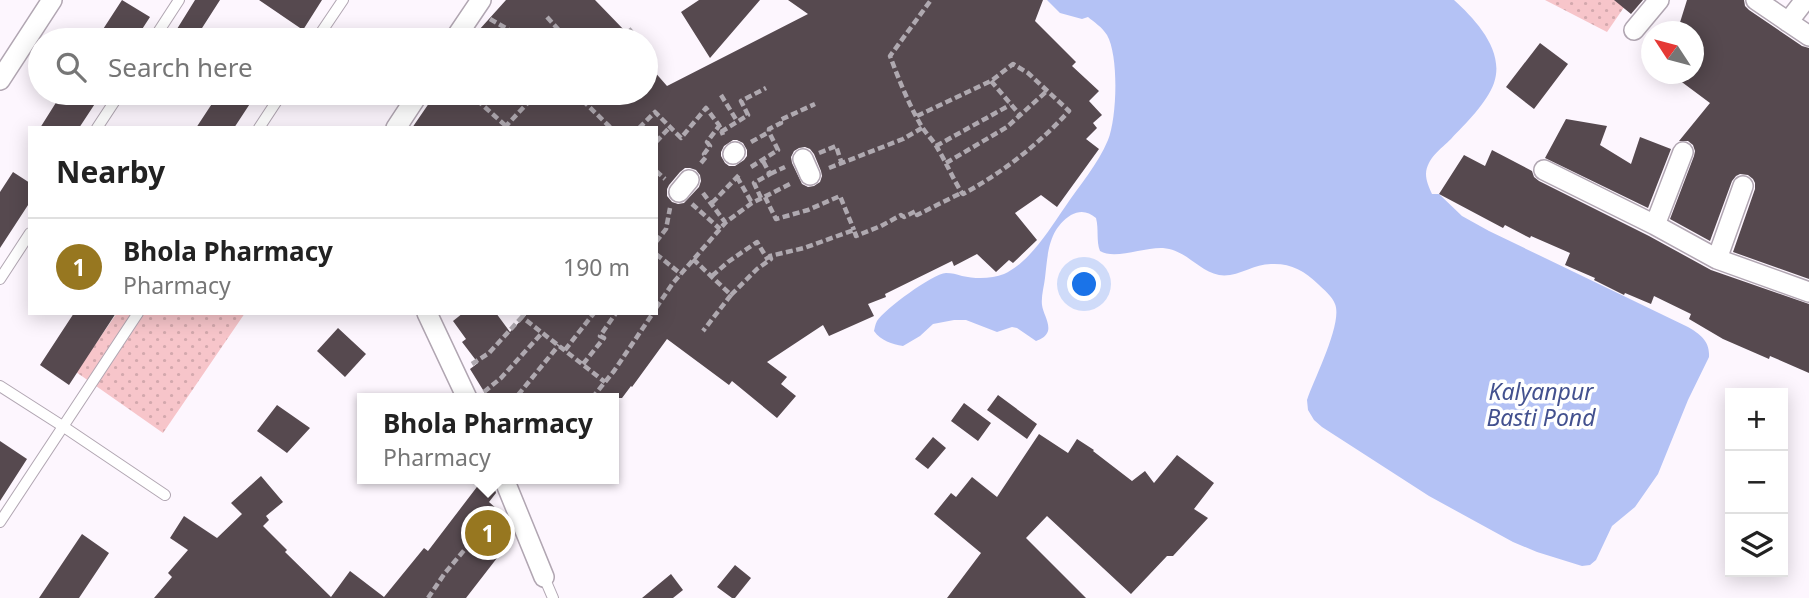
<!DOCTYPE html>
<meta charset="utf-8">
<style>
:root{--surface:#fff;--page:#f6f6f6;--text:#222;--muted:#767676;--line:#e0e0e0;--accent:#977720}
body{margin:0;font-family:"Noto Sans",sans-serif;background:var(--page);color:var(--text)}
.controls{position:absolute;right:21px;bottom:21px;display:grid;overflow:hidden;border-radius:0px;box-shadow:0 4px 18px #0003}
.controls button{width:63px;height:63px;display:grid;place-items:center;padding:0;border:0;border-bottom:2px solid var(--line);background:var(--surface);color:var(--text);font:35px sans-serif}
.compass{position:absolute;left:1641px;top:21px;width:63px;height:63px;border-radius:50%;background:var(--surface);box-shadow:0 4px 18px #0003;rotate:306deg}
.you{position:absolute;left:1085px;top:285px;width:24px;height:24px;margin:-18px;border:5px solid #fff;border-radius:50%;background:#1a73e8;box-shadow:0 0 0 10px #1a73e833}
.badge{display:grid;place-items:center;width:46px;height:46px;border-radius:50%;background:var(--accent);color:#fff;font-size:23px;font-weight:700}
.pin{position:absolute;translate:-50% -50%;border:4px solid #fff;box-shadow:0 2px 7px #0006}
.popup{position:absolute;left:357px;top:393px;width:262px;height:91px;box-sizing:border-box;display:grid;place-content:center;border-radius:0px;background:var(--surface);filter:drop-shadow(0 2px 5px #0005);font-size:23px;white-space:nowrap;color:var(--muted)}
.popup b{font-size:26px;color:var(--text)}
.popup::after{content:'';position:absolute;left:50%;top:100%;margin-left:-14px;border:14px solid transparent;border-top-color:var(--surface)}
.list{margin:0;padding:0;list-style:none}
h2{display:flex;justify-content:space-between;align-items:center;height:91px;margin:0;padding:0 28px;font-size:30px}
h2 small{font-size:23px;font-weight:400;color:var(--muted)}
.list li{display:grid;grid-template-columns:46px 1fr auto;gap:21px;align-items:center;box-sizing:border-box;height:98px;padding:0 28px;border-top:2px solid var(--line)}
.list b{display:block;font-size:26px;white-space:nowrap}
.list p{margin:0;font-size:23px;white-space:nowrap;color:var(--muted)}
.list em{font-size:23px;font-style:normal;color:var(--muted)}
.icon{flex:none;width:38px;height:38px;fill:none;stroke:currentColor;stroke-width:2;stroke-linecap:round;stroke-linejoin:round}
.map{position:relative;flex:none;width:1809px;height:598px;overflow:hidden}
.search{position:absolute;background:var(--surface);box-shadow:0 4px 18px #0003;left:28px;top:28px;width:630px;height:77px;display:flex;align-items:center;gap:18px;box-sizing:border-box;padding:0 24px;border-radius:38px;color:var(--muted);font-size:26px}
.panel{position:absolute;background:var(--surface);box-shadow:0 4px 18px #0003;left:28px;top:126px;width:630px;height:189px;border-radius:0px}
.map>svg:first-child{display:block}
.park{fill:url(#park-dots)}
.water{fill:#b4c2f5}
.building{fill:#56494f;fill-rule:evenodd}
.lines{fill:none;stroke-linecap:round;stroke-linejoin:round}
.lane-casing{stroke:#b1a6b2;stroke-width:12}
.street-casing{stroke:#b1a6b2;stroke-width:22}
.path{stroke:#afa9b0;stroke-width:4.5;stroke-dasharray:7 3.5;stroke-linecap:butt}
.lane{stroke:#fff;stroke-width:10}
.street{stroke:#fff;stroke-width:19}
.labels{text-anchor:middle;stroke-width:7;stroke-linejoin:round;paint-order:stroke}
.water-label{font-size:23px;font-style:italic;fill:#43518f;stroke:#fff}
</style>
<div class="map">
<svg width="1809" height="598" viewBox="0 0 1809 598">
<defs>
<pattern id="park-dots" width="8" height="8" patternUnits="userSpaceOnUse" patternTransform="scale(1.75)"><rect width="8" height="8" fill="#f7c5ca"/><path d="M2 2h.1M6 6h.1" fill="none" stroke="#d3a8ad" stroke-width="1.8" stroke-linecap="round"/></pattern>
</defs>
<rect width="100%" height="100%" fill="#fdf6fe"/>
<path class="park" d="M 1545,0 L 1629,0 L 1607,32 Z
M 117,313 L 245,313 L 163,433 L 76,372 Z"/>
<path class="water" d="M 1047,0 L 1454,0 C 1476,20 1505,51 1494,83 C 1487,103 1465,124 1451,139 C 1441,149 1427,158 1426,174 C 1426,181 1429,187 1432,194 L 1439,194 L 1462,216 L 1489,231 L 1688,327 C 1700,334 1710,341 1709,357 L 1688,400 L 1658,474 L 1635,507 L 1612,526 L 1596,560 L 1590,565 L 1582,566 L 1537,552 L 1513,542 L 1429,496 L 1322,427 L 1314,420 L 1308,410 L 1307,400 C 1314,379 1343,323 1335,304 C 1332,296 1324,290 1318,284 C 1304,270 1290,263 1271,264 C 1253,264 1237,278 1219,275 C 1198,271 1187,250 1163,248 C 1144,247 1115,260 1100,251 C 1096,241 1099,229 1096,218 C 1088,211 1080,210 1071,215 C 1048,230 1048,253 1045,278 C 1044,287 1041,296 1042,305 C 1043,313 1050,323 1048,331 C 1046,337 1041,339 1036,341 L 1017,328 L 1012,327 L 997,332 L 966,320 L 954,320 L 933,324 L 920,336 L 903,346 C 892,344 881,341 874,331 C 875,327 875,325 877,321 C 885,309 932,274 946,273 C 952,273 956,274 962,276 C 975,279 992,279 1004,274 C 1030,262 1049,230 1065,207 C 1079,186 1098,164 1108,140 C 1117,118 1119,56 1107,35 C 1102,27 1094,22 1088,17 L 1082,19 L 1060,13 Z"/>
<path class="building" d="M 122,0 L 150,17 L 135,40 L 96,40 Z
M 195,0 L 220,0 L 195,39 L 177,29 Z
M 259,0 L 322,0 L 303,30 Z
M 506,0 L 595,0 L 626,32 L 617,40 L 470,40 Z
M 699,0 L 760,0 L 710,58 L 681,12 Z
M 788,0 L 1043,0 L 1035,21 L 1076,62 L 1072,66 L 1099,91 L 1089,101 L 1102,115 L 1093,123 L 1097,128 L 1086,139 L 1099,149 L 1057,207 L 1041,195 L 1015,213 L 1037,240 L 1013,263 L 1009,260 L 996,272 L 977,254 L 954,266 L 952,261 L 885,294 L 886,297 L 868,304 L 874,316 L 829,336 L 823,325 L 767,362 L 787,377 L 781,384 L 796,396 L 777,418 L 732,381 L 729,385 L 667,339 L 632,387 L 631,386 L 622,398 L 488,398 L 470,369 L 478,363 L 462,342 L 466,339 L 453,321 L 463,313 L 496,313 L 510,332 L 528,313 L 656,313 L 656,128 L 412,128 L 436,93 L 646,93 L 646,62 L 667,86 L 669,85 L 808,14 ZM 733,140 L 737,140 L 743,143 L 747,150 L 747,156 L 744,160 L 735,166 L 729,166 L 725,163 L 721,156 L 721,152 L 724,146 ZM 805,147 L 810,149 L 814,154 L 821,171 L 822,176 L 820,182 L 814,186 L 808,187 L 802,184 L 792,163 L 791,157 L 794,151 L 799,148 ZM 690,168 L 696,170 L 700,175 L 701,181 L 699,187 L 684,203 L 678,204 L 672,202 L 667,196 L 667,189 L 669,185 L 680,172 L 685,168 Z
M 1614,0 L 1643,0 L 1631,14 Z
M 1687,0 L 1744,0 L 1745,6 L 1749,10 L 1802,46 L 1809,48 L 1809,279 L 1733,252 L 1755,189 L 1755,183 L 1753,179 L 1748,175 L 1740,174 L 1736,176 L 1732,181 L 1710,241 L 1670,219 L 1694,156 L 1695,151 L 1693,145 L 1688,141 L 1679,141 L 1710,103 L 1671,74 L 1693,74 L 1693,32 L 1677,32 Z
M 1540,43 L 1568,64 L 1534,109 L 1506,87 Z
M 62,93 L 102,93 L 79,128 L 40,128 Z
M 219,93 L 257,93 L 234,128 L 196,128 Z
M 1566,119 L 1607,126 L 1600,145 L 1631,164 L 1640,137 L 1671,149 L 1648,208 L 1545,158 Z
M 1492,150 L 1532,171 L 1534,177 L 1539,181 L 1649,236 L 1711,270 L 1809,304 L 1809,373 L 1770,356 L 1769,359 L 1723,339 L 1689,319 L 1691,314 L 1654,296 L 1651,304 L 1625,293 L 1624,295 L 1594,280 L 1595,278 L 1565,265 L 1570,253 L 1531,236 L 1530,238 L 1505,225 L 1503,228 L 1439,194 L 1464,155 L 1485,166 Z
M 13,172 L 30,183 L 30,202 L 0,248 L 0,192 Z
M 74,313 L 116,313 L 69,385 L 40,365 Z
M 338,328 L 366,354 L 345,377 L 317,351 Z
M 998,395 L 1037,424 L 1027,439 L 987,410 Z
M 964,403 L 991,423 L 978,441 L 951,421 Z
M 277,405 L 310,428 L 287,453 L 257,431 Z
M 1039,434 L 1068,453 L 1077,439 L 1094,450 L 1093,451 L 1132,481 L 1145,471 L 1154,483 L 1177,455 L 1214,483 L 1194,509 L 1208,518 L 1173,556 L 1167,556 L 1131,594 L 1047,516 L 1026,538 L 1086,598 L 947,598 L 981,553 L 934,514 L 951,493 L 956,497 L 972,477 L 997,497 Z
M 933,437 L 946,448 L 928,469 L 915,459 Z
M 0,441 L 27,459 L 0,501 Z
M 261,476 L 283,502 L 266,516 L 269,520 L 263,526 L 287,550 L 285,552 L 331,597 L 350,571 L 384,597 L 424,548 L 428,551 L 483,479 L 492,479 L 496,493 L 489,502 L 506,517 L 514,536 L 466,598 L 154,598 L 172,577 L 168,573 L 188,550 L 170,538 L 184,516 L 217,538 L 242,514 L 231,503 Z
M 82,534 L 109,553 L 79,598 L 39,598 Z
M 735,565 L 751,578 L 735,598 L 732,598 L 717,587 Z
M 671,574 L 683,590 L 673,598 L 642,598 Z"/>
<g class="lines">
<g class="lane-casing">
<path id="lane" d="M 153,40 L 179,0
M 316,40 L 343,0
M 97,128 L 120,93
M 259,128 L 282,93
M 0,279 L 30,233
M 0,386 L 64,427 L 165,495
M 0,522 L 138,313
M 544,577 L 553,598"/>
</g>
<g class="street-casing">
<path id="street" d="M 1756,0 L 1809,36
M 1788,22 L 1805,0
M 1634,30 L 1659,0
M 454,40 L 481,0
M 0,80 L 52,0
M 396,128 L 419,93
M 1683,152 L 1655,225 L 1717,259 L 1809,292
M 733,154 L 735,152
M 803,159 L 810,175
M 1544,170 L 1655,225
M 679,192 L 689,180
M 1717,259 L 1743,186
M 427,313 L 467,398
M 504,479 L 544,577"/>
</g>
<path class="path" d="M 547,17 L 567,39 L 566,40
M 490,19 L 511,31 L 521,40
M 502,40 L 511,31
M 619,40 L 632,29
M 991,81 L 1020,115
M 469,93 L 506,126
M 575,93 L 611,128
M 721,95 L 737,121
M 917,116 L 991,81 L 1013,64 L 1028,73 L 1069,111 C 1039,144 1002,173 963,194 L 962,193 C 953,179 947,164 938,149 C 934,141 927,135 922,127 C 909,105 899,80 890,56 L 931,0
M 507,128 L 506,126 L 537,93
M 639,128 L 655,112 L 681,138 L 706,108 L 719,125 L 723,135
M 721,132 L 748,115 L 741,101 L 766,88
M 656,142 L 669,128
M 751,142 L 769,132 L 769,129 L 781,123 L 780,120 L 815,104
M 936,146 L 1010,105
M 819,153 L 836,146 L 842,164
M 701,163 L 706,157 L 704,154 L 710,146 L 707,142 L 719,126
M 946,163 L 1007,127 L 1048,90
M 751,167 L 778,150 L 769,132
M 829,168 L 903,139 L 922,128
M 656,171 L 665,179
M 770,174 L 785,167
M 737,177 L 752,203
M 703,193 L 725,222
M 765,197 L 776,219 L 808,210 L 840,196 L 854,230
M 761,198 L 754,183 L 770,174 L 763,161
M 712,203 L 740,174
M 692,204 L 720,229
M 656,242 L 666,229 L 670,208
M 656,254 L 681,274
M 693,259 L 731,295 L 703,331
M 712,276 L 728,262 L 757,242 L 768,260
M 731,295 L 757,269 L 771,259 L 770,256 L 804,248 L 854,230 L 856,236 L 881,226 L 901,215 L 904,217 L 916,211 L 917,215 L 961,193
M 656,308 L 673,283 L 726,222 L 752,203 L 792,183
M 525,313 L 522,317 L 605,382
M 565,350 L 594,313
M 472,364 L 489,353 L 522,317
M 583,364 L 604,338 L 600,336 L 616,313
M 484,392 L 501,378 L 542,333
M 518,395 L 559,345
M 592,398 L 614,371 L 653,313
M 428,598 L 445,573 L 497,511"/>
<use href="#lane" class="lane"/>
<use href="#street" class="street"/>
</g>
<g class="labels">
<g class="water-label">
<text x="1541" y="400">Kalyanpur<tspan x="1541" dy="26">Basti Pond</tspan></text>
</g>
</g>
</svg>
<div class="controls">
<button>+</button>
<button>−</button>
<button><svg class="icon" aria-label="layers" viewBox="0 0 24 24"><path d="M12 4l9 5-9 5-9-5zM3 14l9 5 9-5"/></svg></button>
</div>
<svg class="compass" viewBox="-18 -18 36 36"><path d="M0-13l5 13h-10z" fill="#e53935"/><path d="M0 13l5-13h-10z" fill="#767676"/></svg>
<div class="you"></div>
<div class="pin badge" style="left:488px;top:533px">1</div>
<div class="popup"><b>Bhola Pharmacy</b>Pharmacy</div>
<div class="search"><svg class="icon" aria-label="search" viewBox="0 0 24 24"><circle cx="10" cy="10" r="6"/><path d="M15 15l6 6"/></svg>Search here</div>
<section class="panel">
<h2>Nearby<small></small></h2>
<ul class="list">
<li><span class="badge">1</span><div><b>Bhola Pharmacy</b><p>Pharmacy</p></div><em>190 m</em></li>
</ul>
</section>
</div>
